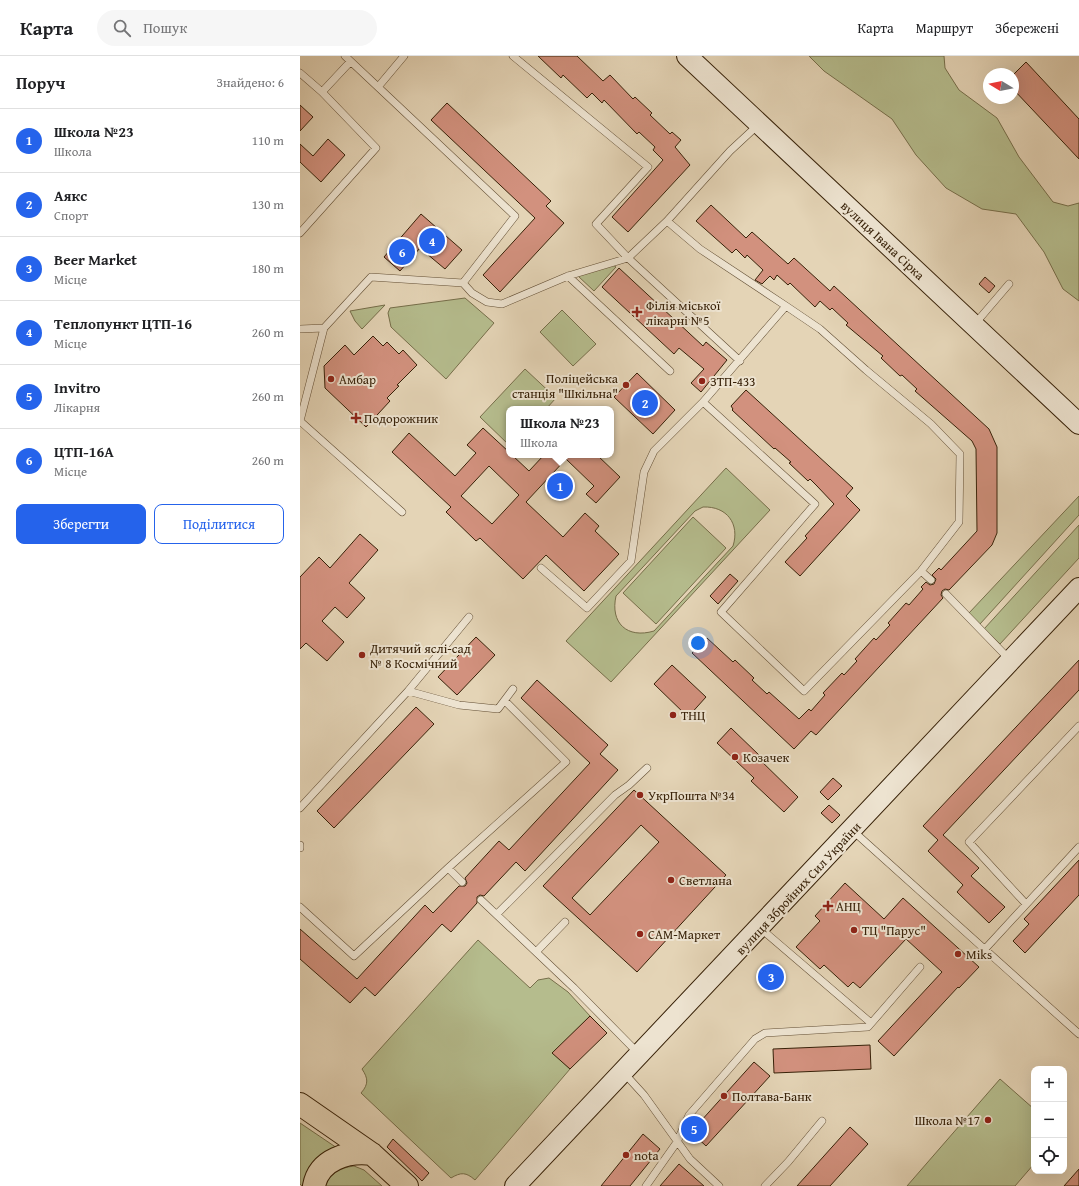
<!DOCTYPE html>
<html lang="uk">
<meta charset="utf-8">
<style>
:root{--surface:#fff;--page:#f6f6f6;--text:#202124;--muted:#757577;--line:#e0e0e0;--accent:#2563eb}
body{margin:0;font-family:"Gentium Book Plus",serif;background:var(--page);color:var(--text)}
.controls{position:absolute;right:12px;bottom:12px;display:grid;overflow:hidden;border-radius:8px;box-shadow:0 4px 16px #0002}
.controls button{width:36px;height:36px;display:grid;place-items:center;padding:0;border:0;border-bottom:1px solid var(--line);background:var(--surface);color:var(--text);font:20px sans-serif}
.compass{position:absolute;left:683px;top:12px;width:36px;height:36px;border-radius:50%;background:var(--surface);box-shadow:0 4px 16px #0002;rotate:280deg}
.you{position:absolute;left:398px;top:587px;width:14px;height:14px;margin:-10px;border:3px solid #fff;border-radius:50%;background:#1a73e8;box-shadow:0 0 0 6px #1a73e833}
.badge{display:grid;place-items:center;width:26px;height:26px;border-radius:50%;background:var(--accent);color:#fff;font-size:13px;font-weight:700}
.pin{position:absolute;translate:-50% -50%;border:2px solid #fff;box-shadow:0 1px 4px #0006}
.popup{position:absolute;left:206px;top:350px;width:108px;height:52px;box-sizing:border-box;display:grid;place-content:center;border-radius:8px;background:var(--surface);filter:drop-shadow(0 1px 3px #0005);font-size:13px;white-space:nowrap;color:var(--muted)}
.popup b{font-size:15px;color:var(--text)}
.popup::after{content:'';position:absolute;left:50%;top:100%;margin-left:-8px;border:8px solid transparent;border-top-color:var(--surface)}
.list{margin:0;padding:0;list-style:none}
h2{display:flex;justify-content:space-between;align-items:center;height:52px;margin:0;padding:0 16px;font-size:17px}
h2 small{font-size:13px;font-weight:400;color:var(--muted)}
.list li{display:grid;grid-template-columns:26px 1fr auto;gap:12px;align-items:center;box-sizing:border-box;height:64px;padding:0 16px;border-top:1px solid var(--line)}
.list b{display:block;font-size:15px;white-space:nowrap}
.list p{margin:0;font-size:13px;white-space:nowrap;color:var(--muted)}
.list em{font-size:13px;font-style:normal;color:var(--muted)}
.actions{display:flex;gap:8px;padding:12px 16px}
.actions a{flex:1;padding:9px 0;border:1px solid var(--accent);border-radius:8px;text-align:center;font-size:14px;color:var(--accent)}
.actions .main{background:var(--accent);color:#fff}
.icon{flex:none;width:22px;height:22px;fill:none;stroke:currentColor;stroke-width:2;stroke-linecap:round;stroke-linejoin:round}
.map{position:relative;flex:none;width:779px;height:1130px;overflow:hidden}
header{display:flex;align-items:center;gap:24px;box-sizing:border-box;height:56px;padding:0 20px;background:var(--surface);border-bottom:1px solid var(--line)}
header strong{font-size:19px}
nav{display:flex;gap:22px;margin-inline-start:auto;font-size:14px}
.search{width:280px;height:36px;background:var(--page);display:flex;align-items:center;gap:10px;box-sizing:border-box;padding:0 14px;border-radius:22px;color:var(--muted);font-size:15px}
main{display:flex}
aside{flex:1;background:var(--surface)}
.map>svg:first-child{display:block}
.green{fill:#b5bc8d;stroke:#766e4a;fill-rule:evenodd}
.building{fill:#d2917e;stroke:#372108;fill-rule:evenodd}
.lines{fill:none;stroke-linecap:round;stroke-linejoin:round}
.lane-casing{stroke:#624e34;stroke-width:8}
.secondary-casing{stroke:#372108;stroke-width:22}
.primary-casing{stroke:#372108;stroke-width:24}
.lane{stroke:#ede3d0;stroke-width:7}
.secondary{stroke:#ede3d0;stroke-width:20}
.primary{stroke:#e4d4b6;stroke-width:22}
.poi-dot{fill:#8f2418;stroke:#ede3d0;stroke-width:1.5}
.labels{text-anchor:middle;stroke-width:4;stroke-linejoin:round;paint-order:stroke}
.street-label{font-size:13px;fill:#372108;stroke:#ede3d0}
.poi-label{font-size:13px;fill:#372108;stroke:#ede3d0;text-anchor:start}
</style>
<header>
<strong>Карта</strong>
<div class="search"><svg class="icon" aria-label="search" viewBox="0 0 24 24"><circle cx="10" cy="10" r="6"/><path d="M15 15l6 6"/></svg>Пошук</div>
<nav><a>Карта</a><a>Маршрут</a><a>Збережені</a></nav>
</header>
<main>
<aside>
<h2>Поруч<small>Знайдено: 6</small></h2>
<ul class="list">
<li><span class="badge">1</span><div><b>Школа №23</b><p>Школа</p></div><em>110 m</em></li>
<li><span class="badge">2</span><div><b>Аякс</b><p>Спорт</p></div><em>130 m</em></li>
<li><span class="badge">3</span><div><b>Beer Market</b><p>Місце</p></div><em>180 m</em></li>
<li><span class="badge">4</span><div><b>Теплопункт ЦТП-16</b><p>Місце</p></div><em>260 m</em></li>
<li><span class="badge">5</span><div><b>Invitro</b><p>Лікарня</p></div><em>260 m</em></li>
<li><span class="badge">6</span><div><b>ЦТП-16А</b><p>Місце</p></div><em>260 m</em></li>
</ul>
<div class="actions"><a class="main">Зберегти</a><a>Поділитися</a></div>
</aside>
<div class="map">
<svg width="779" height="1130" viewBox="0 0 779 1130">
<rect width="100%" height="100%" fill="#e4d4b6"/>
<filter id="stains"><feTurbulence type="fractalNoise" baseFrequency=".005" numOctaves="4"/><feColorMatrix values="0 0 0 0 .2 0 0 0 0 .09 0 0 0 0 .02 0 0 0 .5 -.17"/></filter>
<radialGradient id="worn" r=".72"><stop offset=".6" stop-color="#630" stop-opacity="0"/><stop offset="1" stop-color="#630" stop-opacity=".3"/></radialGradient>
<path class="green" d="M 509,0 L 644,0 L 645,12 L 659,34 L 697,62 L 719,101 L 753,146 L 768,150 L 779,147 L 779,245 L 763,233 L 744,196 L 716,158 L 682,153 L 646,132 L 616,99 L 592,63 L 524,15 Z
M 313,209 L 316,211 L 294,235 L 278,220 Z
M 165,242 L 194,267 L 146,323 L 91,271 L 88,257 L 90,252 Z
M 85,249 L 62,273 L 55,265 L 50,255 Z
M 262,254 L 296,288 L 273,310 L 240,276 Z
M 225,313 L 256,342 L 246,353 L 209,353 L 209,389 L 180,361 Z
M 426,412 L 470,454 L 311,626 L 266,585 ZM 403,451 C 427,450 440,468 433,490 L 354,575 C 327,583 310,567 316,540 L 395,455 Z
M 779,440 L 779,459 L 680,568 L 669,557 Z
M 393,461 L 426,492 L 356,568 L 323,537 Z
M 779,469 L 779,502 L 700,588 L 684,573 Z
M 178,884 L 230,932 L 238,924 L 249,922 L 268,936 L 290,960 L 253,997 L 270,1013 L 175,1124 C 166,1116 161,1116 151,1122 L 61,1037 C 69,1028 68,1022 62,1013 Z
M 700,1023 L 734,1053 L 734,1108 L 715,1130 L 607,1130 Z
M 0,1067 L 40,1094 L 7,1130 L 2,1130 L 0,1128 Z
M 54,1110 L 64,1114 L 82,1130 L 24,1130 C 32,1117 39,1112 54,1110 Z"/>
<path class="building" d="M 238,0 L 277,0 L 303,25 L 310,19 L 333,43 L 335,41 L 352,57 L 350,59 L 370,78 L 372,76 L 381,84 L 375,91 L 390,109 L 328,176 L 312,161 L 363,104 L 353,94 L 355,91 L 339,76 L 337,78 L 304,44 L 302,47 L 292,37 L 287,42 L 263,19 L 261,22 Z
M 726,6 L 779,63 L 779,103 L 713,33 L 713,19 Z
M 147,47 L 251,145 L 246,150 L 264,167 L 200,236 L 183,219 L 235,162 L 131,64 Z
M 0,49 L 13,61 L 0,75 Z
M 28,83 L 45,99 L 21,126 L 0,106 L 0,88 L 13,100 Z
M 411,149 L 446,182 L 452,176 L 488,208 L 494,202 L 530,235 L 534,230 L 689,373 L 697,391 L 697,477 L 692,489 L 649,534 L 645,533 L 642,535 L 641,539 L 643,542 L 516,679 L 511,675 L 494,693 L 392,597 L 407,582 L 433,606 L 435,604 L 454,622 L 452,624 L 467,638 L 469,636 L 499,663 L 509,653 L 511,655 L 525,639 L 523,637 L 542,617 L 544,619 L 557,605 L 555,603 L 574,582 L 576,584 L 590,569 L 588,567 L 606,547 L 609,549 L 623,533 L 621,531 L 626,526 L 630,529 L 634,528 L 636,523 L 632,519 L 639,512 L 641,514 L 677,475 L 676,393 L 672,385 L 615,335 L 617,333 L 602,319 L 600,320 L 581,302 L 583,300 L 546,269 L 548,267 L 532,252 L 530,254 L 520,245 L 515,251 L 490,227 L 488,229 L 477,219 L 474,224 L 470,220 L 462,228 L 455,224 L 463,214 L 447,199 L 445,202 L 436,193 L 432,197 L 396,165 Z
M 121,158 L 162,194 L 145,213 L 120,192 L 100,215 L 84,201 Z
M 319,212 L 403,290 L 406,286 L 427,304 L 401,336 L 391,327 L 404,313 L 379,292 L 374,298 L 302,231 Z
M 685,221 L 695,230 L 689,237 L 679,228 Z
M 73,280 L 83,290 L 87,286 L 99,298 L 103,294 L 117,309 L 97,329 L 99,330 L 87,342 L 90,345 L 66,371 L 25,332 L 24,310 L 45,289 L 54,299 Z
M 337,317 L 375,354 L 353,378 L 314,341 Z
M 446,334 L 553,432 L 546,440 L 560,454 L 500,520 L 485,506 L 507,482 L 505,480 L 534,448 L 517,430 L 510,423 L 508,425 L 489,407 L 491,406 L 475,392 L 474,393 L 432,354 L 433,353 L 431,350 Z
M 183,372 L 209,396 L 209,399 L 212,399 L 229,415 L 244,399 L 297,399 L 320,421 L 296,447 L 286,438 L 294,430 L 266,403 L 226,446 L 263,481 L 285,457 L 299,470 L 295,475 L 319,498 L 284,535 L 246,499 L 223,523 L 180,482 L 176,485 L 146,456 L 151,451 L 92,396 L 109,377 L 155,420 L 176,397 L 167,389 ZM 189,410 L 219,439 L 192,468 L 161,440 Z
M 60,478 L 78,494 L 49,527 L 65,542 L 47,562 L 35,551 L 22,565 L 44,586 L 27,605 L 6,587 L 0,593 L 0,521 L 19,501 L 30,512 Z
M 430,518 L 438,525 L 418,548 L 410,540 Z
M 176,581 L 195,599 L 157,639 L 138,621 Z
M 779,604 L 779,634 L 643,779 L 679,812 L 671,820 L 705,851 L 689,867 L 657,836 L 663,829 L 628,795 L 638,784 L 623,770 Z
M 372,609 L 406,641 L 388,661 L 354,628 Z
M 237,624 L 308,689 L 300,698 L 318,714 L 225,815 L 216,806 L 184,840 L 180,839 L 177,841 L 177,847 L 151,876 L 142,868 L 75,940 L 65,931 L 50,947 L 0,903 L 0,873 L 57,923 L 125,849 L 133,857 L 159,830 L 165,830 L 167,827 L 165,822 L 199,785 L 209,794 L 290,707 L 221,642 Z
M 116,651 L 134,668 L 34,772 L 17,755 Z
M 431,672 L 459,699 L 457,701 L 498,741 L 484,756 L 451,725 L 454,722 L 417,687 Z
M 533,722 L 542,730 L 528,744 L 520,736 Z
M 334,734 L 426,819 L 337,916 L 243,830 ZM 341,769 L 359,786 L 290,859 L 272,842 Z
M 529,749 L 540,759 L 532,767 L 521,757 Z
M 779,804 L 779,839 L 725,897 L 713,885 L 729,868 L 724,863 Z
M 545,827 L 584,863 L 603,842 L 679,911 L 659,932 L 658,931 L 594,1000 L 578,985 L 642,916 L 606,883 L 560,932 L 553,926 L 548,931 L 524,909 L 520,913 L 496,891 L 520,865 L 515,860 Z
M 471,910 L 482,920 L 470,934 L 459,924 Z
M 290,960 L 307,977 L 270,1013 L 252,997 Z
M 570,989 L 571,1013 L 474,1017 L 473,993 Z
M 454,1006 L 470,1020 L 406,1090 L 391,1076 Z
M 550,1071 L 568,1088 L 530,1130 L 497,1130 Z
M 343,1078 L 360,1093 L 330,1130 L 301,1130 Z
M 93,1083 L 129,1117 L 122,1125 L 87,1091 Z
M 379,1108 L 404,1130 L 360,1130 Z
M 779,1113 L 779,1130 L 764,1130 Z"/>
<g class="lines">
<g class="lane-casing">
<path id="lane" d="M 45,0 L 78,31 L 104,0
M 213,0 L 348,111 L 296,168 L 328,202 L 440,305
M 0,17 L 22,36 L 76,92 L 0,177
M 78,31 L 215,160 L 163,227
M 22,36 L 50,6
M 268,220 L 370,315
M 674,269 L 709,228
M 24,272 L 0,365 L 102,456
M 0,273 L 24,272 L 71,221 L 163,227 L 172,237 L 187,246 L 202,248 L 268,220 L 328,202 L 367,165 L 430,95 L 458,69
M 403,346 L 515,448 L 421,556 L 504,635 L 621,515 L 659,466 L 660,398 L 631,368 L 566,314 L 520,273 L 486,250
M 241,512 L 287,552 L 331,505 L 344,416 L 354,395 L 403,346 L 486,250 L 400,193 L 367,165
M 621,515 L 631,524
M 646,538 L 710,604
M 108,635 L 159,649 L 198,653 L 213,633
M 0,752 L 108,635 L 169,561
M 552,774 L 779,978
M 0,789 L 0,792
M 148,812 L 162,826
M 181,844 L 274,932 L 338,997
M 726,848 L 669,786 L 779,670
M 0,851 L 54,900 L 148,812 L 266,706 L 205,645
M 197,858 L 315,739 L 329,729 L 347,712
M 460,872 L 571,967
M 685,893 L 779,791
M 236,896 L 265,866
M 324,1017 L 344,1039 L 390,1103 L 419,1130
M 346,1130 L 377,1086 L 389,1059 L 455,983 L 465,977 L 568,971 L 620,911
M 465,1130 L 488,1106 L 522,1065"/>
</g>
<g class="secondary-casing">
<path id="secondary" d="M 387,0 L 779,368
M 215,1130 L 779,532"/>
</g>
<g class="primary-casing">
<path id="primary" d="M 0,1048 L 72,1098 L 107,1130
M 14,1130 C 19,1103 48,1095 72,1098"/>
</g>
<use href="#lane" class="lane"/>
<use href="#secondary" class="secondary"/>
<use href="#primary" class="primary"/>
</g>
<g class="poi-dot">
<path d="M335 250h4v4h4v4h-4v4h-4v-4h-4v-4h4z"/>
<circle cx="31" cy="323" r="4"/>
<circle cx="402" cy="325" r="4"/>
<circle cx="326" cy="329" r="4"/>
<path d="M54 356h4v4h4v4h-4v4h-4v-4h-4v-4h4z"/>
<circle cx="62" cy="599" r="4"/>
<circle cx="373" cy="659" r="4"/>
<circle cx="435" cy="701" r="4"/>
<circle cx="340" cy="739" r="4"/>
<circle cx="371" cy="824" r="4"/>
<path d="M526 844h4v4h4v4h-4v4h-4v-4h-4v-4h4z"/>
<circle cx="554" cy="874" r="4"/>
<circle cx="340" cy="878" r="4"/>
<circle cx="658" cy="898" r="4"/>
<circle cx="424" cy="1040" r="4"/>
<circle cx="688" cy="1064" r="4"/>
<circle cx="326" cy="1099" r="4"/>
</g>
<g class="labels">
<g class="street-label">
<text transform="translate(583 184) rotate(43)" y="5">вулиця Івана Сірка</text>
<text transform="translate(498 832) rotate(-47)" y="5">вулиця Збройних Сил України</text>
</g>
<g class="poi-label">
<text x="346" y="254">Філія міської<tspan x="346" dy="15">лікарні №5</tspan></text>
<text x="318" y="327" text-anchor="end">Поліцейська<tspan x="318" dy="15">станція "Шкільна"</tspan></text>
<text x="39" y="328">Амбар</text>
<text x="410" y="330">ЗТП-433</text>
<text x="64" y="367">Подорожник</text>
<text x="70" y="597">Дитячий яслі-сад<tspan x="70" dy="15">№ 8 Космічний</tspan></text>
<text x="381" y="664">ТНЦ</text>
<text x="443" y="706">Козачек</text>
<text x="348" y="744">УкрПошта №34</text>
<text x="379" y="829">Светлана</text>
<text x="536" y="855">АНЦ</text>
<text x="562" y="879">ТЦ "Парус"</text>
<text x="348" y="883">САМ-Маркет</text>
<text x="666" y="903">Miks</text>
<text x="432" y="1045">Полтава-Банк</text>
<text x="680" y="1069" text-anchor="end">Школа №17</text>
<text x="334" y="1104">nota</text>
</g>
</g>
<rect width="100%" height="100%" filter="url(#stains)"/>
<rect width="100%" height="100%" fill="url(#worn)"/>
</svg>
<div class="controls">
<button>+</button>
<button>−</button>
<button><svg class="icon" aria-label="locate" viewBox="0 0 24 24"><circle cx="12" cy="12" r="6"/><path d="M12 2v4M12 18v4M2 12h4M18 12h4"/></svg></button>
</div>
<svg class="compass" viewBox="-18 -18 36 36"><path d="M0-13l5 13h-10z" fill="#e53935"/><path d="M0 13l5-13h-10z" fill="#757577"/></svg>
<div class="you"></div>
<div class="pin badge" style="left:260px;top:430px">1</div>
<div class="popup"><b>Школа №23</b>Школа</div>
<div class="pin badge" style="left:345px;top:347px">2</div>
<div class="pin badge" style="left:471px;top:921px">3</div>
<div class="pin badge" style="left:132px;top:185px">4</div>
<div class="pin badge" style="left:394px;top:1073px">5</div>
<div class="pin badge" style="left:102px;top:196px">6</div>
</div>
</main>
